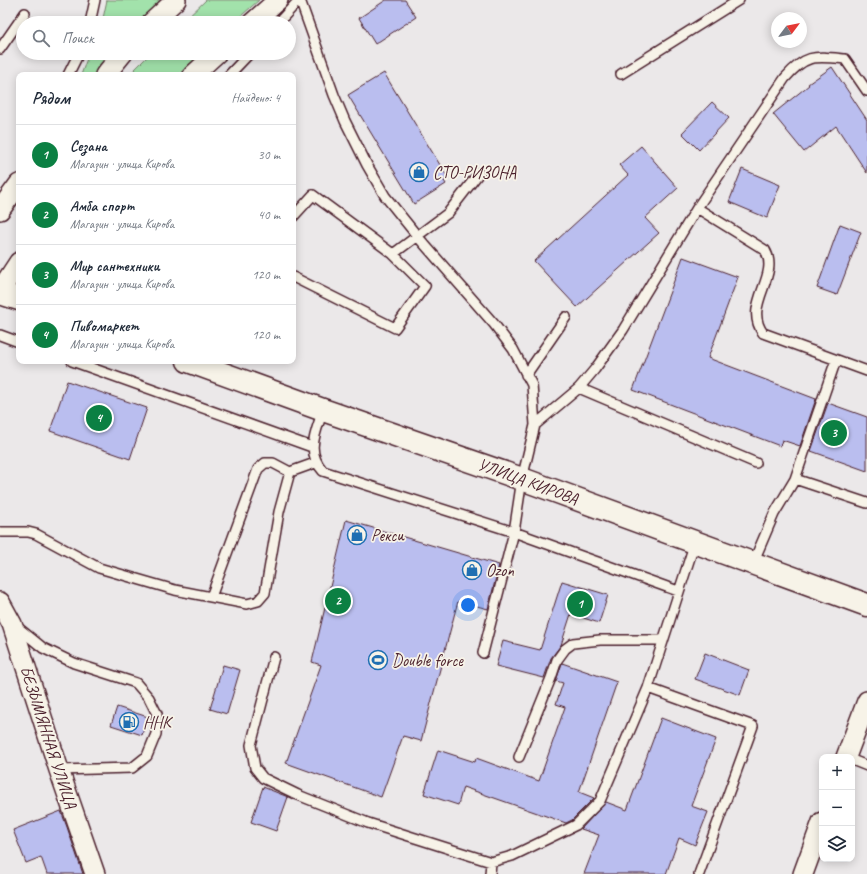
<!DOCTYPE html>
<html lang="ru">
<meta charset="utf-8">
<style>
:root{--surface:#fff;--page:#f6f6f7;--text:#1f2937;--muted:#747a83;--line:#e0e1e3;--accent:#0b8043}
body{margin:0;font-family:Caveat,sans-serif;background:var(--page);color:var(--text)}
.controls{position:absolute;right:12px;bottom:12px;display:grid;overflow:hidden;border-radius:8px;box-shadow:0 2px 10px #0003}
.controls button{width:36px;height:36px;display:grid;place-items:center;padding:0;border:0;border-bottom:1px solid var(--line);background:var(--surface);color:var(--text);font:20px sans-serif}
.compass{position:absolute;left:771px;top:12px;width:36px;height:36px;border-radius:50%;background:var(--surface);box-shadow:0 2px 10px #0003;rotate:58deg}
.you{position:absolute;left:468px;top:605px;width:14px;height:14px;margin:-10px;border:3px solid #fff;border-radius:50%;background:#1a73e8;box-shadow:0 0 0 6px #1a73e833}
.badge{display:grid;place-items:center;width:26px;height:26px;border-radius:50%;background:var(--accent);color:#fff;font-size:13px;font-weight:700}
.pin{position:absolute;translate:-50% -50%;border:2px solid #fff;box-shadow:0 1px 4px #0006}
.list{margin:0;padding:0;list-style:none}
h2{display:flex;justify-content:space-between;align-items:center;height:52px;margin:0;padding:0 16px;font-size:17px}
h2 small{font-size:13px;font-weight:400;color:var(--muted)}
.list li{display:grid;grid-template-columns:26px 1fr auto;gap:12px;align-items:center;box-sizing:border-box;height:60px;padding:0 16px;border-top:1px solid var(--line)}
.list b{display:block;font-size:15px;white-space:nowrap}
.list p{margin:0;font-size:13px;white-space:nowrap;color:var(--muted)}
.list em{font-size:13px;font-style:normal;color:var(--muted)}
.icon{flex:none;width:22px;height:22px;fill:none;stroke:currentColor;stroke-width:2;stroke-linecap:round;stroke-linejoin:round}
.map{position:relative;flex:none;width:867px;height:874px;overflow:hidden}
.search{position:absolute;background:var(--surface);box-shadow:0 2px 10px #0003;left:16px;top:16px;width:280px;height:44px;display:flex;align-items:center;gap:10px;box-sizing:border-box;padding:0 14px;border-radius:22px;color:var(--muted);font-size:15px}
.panel{position:absolute;background:var(--surface);box-shadow:0 2px 10px #0003;left:16px;top:72px;width:280px;height:292px;border-radius:8px}
.map>svg:first-child{display:block}
.green{fill:#a2e2ab;stroke:#76806b}
.building{fill:#babeef;stroke:#4a1f2b}
.lines{fill:none;stroke-linecap:round;stroke-linejoin:round}
.service-casing{stroke:#4a1f2b;stroke-width:12}
.minor-casing{stroke:#4a1f2b;stroke-width:22}
.primary-casing{stroke:#4a1f2b;stroke-width:25}
.service{stroke:#f7f3e8;stroke-width:9}
.minor{stroke:#f7f3e8;stroke-width:19}
.primary{stroke:#f7f3e8;stroke-width:22}
.labels{text-anchor:middle;stroke-width:3.5;stroke-linejoin:round;paint-order:stroke}
.poi-label{font-size:17px;fill:#4a1f2b;stroke:#f7f3e8;text-anchor:start}
.street-label{font-size:17px;fill:#4a1f2b;stroke:#f7f3e8}
</style>
<div class="map">
<svg width="867" height="874" viewBox="0 0 867 874">
<rect width="100%" height="100%" fill="#ebe8e9"/>
<filter id="ink" filterUnits="userSpaceOnUse"><feTurbulence type="fractalNoise" baseFrequency=".025" numOctaves="2"/><feDisplacementMap in="SourceGraphic" scale="8" xChannelSelector="R" yChannelSelector="G"/><feConvolveMatrix kernelMatrix="1 2 1 2 8 2 1 2 1" color-interpolation-filters="sRGB"/></filter>
<g filter="url(#ink)">
<path class="green" d="M 107,0 L 165,0 L 140,23 L 102,23 Z
M 206,0 L 259,0 L 233,23 L 182,23 Z
M 89,53 L 112,53 L 93,75 L 81,75 Z
M 151,53 L 201,53 L 178,75 L 129,75 Z"/>
<path class="building" d="M 386,0 L 405,0 L 416,17 L 375,44 L 359,18 Z
M 832,67 L 867,120 L 867,173 L 836,126 L 804,152 L 773,114 L 809,85 L 808,84 Z
M 384,73 L 448,178 L 444,181 L 446,184 L 414,204 L 348,95 Z
M 712,102 L 729,118 L 699,150 L 682,133 Z
M 641,146 L 678,188 L 645,218 L 659,233 L 577,307 L 534,261 L 628,175 L 619,165 Z
M 742,169 L 780,185 L 767,218 L 729,202 Z
M 840,224 L 861,232 L 837,295 L 817,288 Z
M 683,257 L 738,277 L 708,358 L 816,399 L 800,446 L 782,440 L 780,446 L 633,390 Z
M 67,381 L 147,408 L 130,459 L 50,431 Z
M 828,403 L 867,417 L 867,471 L 811,451 Z
M 346,520 L 499,565 L 488,609 L 458,601 L 421,741 L 403,736 L 381,797 L 286,763 L 321,665 L 312,662 Z
M 562,581 L 608,595 L 599,623 L 571,614 L 561,645 L 551,658 L 544,678 L 496,666 L 503,641 L 540,650 Z
M 705,653 L 749,670 L 740,695 L 695,679 Z
M 562,663 L 617,682 L 579,792 L 594,798 L 572,820 L 566,823 L 463,787 L 458,805 L 424,794 L 438,750 L 475,762 L 476,758 L 539,781 L 565,707 L 556,704 L 563,683 L 556,681 Z
M 223,665 L 240,670 L 227,714 L 210,709 Z
M 117,707 L 148,717 L 142,735 L 111,725 Z
M 661,718 L 716,739 L 691,806 L 708,812 L 695,845 L 679,838 L 666,874 L 584,874 L 599,835 L 581,829 L 606,802 L 627,810 Z
M 263,787 L 288,797 L 276,831 L 251,822 Z
M 61,811 L 67,827 L 83,874 L 47,874 L 41,857 L 26,863 L 13,830 Z"/>
<g class="lines">
<g class="service-casing">
<path id="service" d="M 300,0 L 334,95 L 345,121 L 367,165 L 385,196 L 418,237 L 494,324 L 513,349 L 532,385 L 535,425 L 522,479 L 514,532 L 483,653
M 90,23 L 95,0
M 278,23 L 299,0
M 0,49 L 25,13
M 621,74 L 739,0
M 68,75 L 79,53
M 229,75 L 250,53
M 697,208 L 765,250 C 781,276 742,305 763,333 L 867,371
M 293,217 L 313,195 L 393,254 L 425,286 L 395,328 L 293,277
M 393,254 L 448,213 L 479,173
M 0,335 L 19,342
M 72,361 L 312,447
M 526,375 L 566,317
M 579,388 L 756,463
M 323,410 C 316,433 305,451 323,471 L 514,532 L 678,591
M 535,425 L 579,388 L 595,369 L 623,330 L 697,208 L 785,78 C 806,54 814,56 845,59 L 867,91
M 795,479 L 867,503
M 0,532 L 28,532 L 36,534 L 99,568 L 175,590 L 247,604 L 258,601 L 265,593 L 279,512 L 290,472 L 315,463
M 753,563 L 774,514 L 795,479 L 836,360
M 211,597 L 258,469 L 265,463 L 273,463 L 290,472
M 16,626 L 43,648 L 74,663 L 136,683 L 149,698 L 157,714 L 156,734 L 147,756 L 132,768 L 59,770
M 274,657 L 251,745 L 255,768 L 263,778 L 298,795 L 368,823 L 491,862 L 512,856 L 576,825 L 600,801 L 648,688 L 695,542
M 648,688 L 753,726 L 699,874
M 519,757 L 551,678 L 557,660 L 565,649 L 573,643 L 600,640 L 663,640
M 852,760 L 867,766
M 490,874 L 491,862"/>
</g>
<g class="minor-casing">
<path id="minor" d="M 151,23 L 176,0
M 252,23 L 278,0
M 105,75 L 123,53
M 193,75 L 217,53
M 0,210 L 19,184
M 0,291 L 19,262
M 0,602 L 12,624 L 59,770 L 95,874
M 846,757 L 867,701
M 803,874 L 822,822"/>
</g>
<g class="primary-casing">
<path id="primary" d="M 0,293 L 19,299
M 188,361 L 323,410 L 522,479 L 867,605"/>
</g>
<use href="#service" class="service"/>
<use href="#minor" class="minor"/>
<use href="#primary" class="primary"/>
</g>
</g>
<defs>
<g id="shop-ring" transform="scale(1)"><circle r="9.5" fill="#f7f3e8" stroke="#1f6fb2" stroke-width="1.5"/><path d="M-5-2.5h2.3a2.7 3.5 0 0 1 5.4 0H5L5.5 6h-11ZM-1.5-2.5h3a1.5 2.3 0 0 0-3 0Z" fill="#1f6fb2"/></g>
<g id="stadium-ring" transform="scale(1)"><circle r="9.5" fill="#f7f3e8" stroke="#1f6fb2" stroke-width="1.5"/><path d="M0-5a6.5 5 0 1 0 0 10a6.5 5 0 1 0 0-10ZM-3.5-1.8h7v3.6h-7Z" fill="#1f6fb2"/></g>
<g id="fuel-ring" transform="scale(1)"><circle r="9.5" fill="#f7f3e8" stroke="#1f6fb2" stroke-width="1.5"/><path d="M-5.5-6h7V0h2V4h1.3V-2.5L3-4.5l.8-.8L6-3V5H2.5V1h-1V6h-7ZM-4.2-4.7v3.2H.2V-4.7Z" fill="#1f6fb2"/></g>
</defs>
<g fill-rule="evenodd">
<use href="#shop-ring" x="419" y="172"/>
<use href="#shop-ring" x="357" y="535"/>
<use href="#shop-ring" x="472" y="570"/>
<use href="#stadium-ring" x="378" y="660"/>
<use href="#fuel-ring" x="129" y="722"/>
</g>
<g class="labels">
<g class="poi-label">
<text x="433" y="178">СТО-РИЗОНА</text>
<text x="371" y="541">Рекси</text>
<text x="486" y="576">Ozon</text>
<text x="392" y="666">Double force</text>
<text x="143" y="728">ННК</text>
</g>
<g class="street-label">
<text transform="translate(528 481) rotate(20)" y="6">УЛИЦА КИРОВА</text>
<text transform="translate(49 737) rotate(72)" y="6">БЕЗЫМЯННАЯ УЛИЦА</text>
</g>
</g>
</svg>
<div class="controls">
<button>+</button>
<button>−</button>
<button><svg class="icon" aria-label="layers" viewBox="0 0 24 24"><path d="M12 4l9 5-9 5-9-5zM3 14l9 5 9-5"/></svg></button>
</div>
<svg class="compass" viewBox="-18 -18 36 36"><path d="M0-13l5 13h-10z" fill="#e53935"/><path d="M0 13l5-13h-10z" fill="#747a83"/></svg>
<div class="you"></div>
<div class="pin badge" style="left:580px;top:604px">1</div>
<div class="pin badge" style="left:338px;top:601px">2</div>
<div class="pin badge" style="left:834px;top:433px">3</div>
<div class="pin badge" style="left:99px;top:418px">4</div>
<div class="search"><svg class="icon" aria-label="search" viewBox="0 0 24 24"><circle cx="10" cy="10" r="6"/><path d="M15 15l6 6"/></svg>Поиск</div>
<section class="panel">
<h2>Рядом<small>Найдено: 4</small></h2>
<ul class="list">
<li><span class="badge">1</span><div><b>Сезана</b><p>Магазин · улица Кирова</p></div><em>30 m</em></li>
<li><span class="badge">2</span><div><b>Амба спорт</b><p>Магазин · улица Кирова</p></div><em>40 m</em></li>
<li><span class="badge">3</span><div><b>Мир сантехники</b><p>Магазин · улица Кирова</p></div><em>120 m</em></li>
<li><span class="badge">4</span><div><b>Пивомаркет</b><p>Магазин · улица Кирова</p></div><em>120 m</em></li>
</ul>
</section>
</div>
